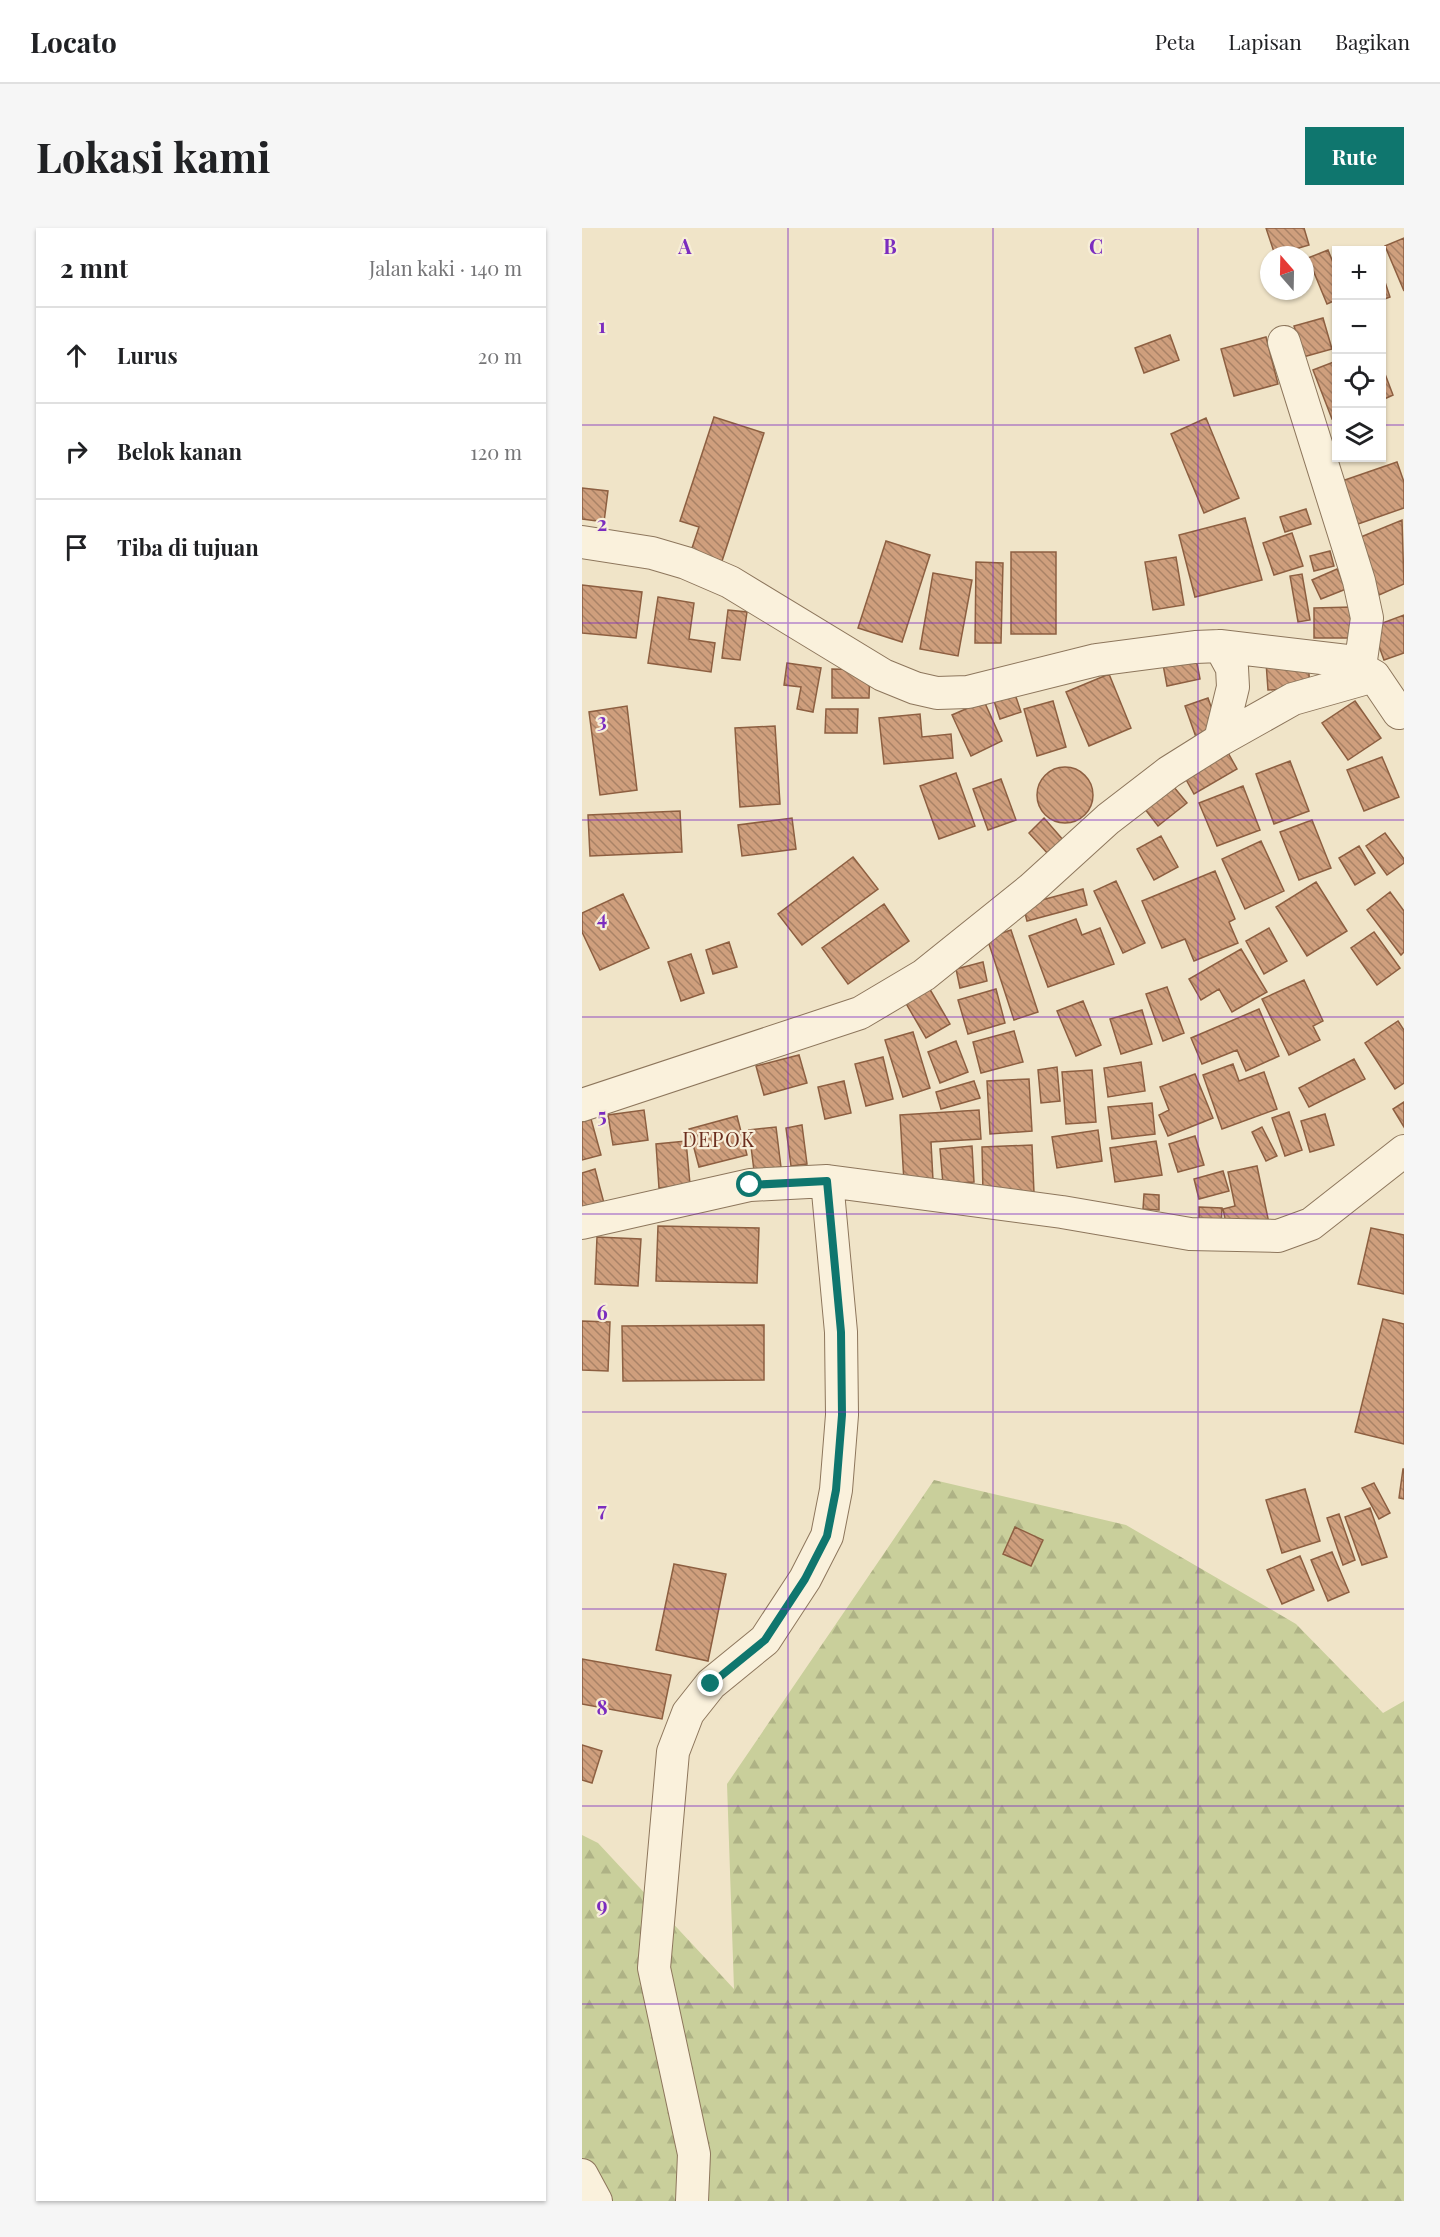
<!DOCTYPE html>
<html lang="id">
<meta charset="utf-8">
<style>
:root{--surface:#fff;--page:#f6f6f6;--text:#202124;--muted:#757577;--line:#e0e0e0;--accent:#0f766e}
body{margin:0;font-family:"Playfair Display",serif;background:var(--page);color:var(--text)}
.controls{position:absolute;right:18px;top:18px;display:grid;overflow:hidden;border-radius:0px;box-shadow:0 2px 4px #0004}
.controls button{width:54px;height:54px;display:grid;place-items:center;padding:0;border:0;border-bottom:2px solid var(--line);background:var(--surface);color:var(--text);font:30px sans-serif}
.compass{position:absolute;left:678px;top:18px;width:54px;height:54px;border-radius:50%;background:var(--surface);box-shadow:0 2px 4px #0004;rotate:340deg}
.stop{position:absolute;width:18px;height:18px;margin:-14px;border:4px solid #0f766e;border-radius:50%;background:#fff}
.stop.end{background:#0f766e;border-color:#fff;box-shadow:0 2px 6px #0008}
.list{margin:0;padding:0;list-style:none}
h2{display:flex;justify-content:space-between;align-items:center;height:78px;margin:0;padding:0 24px;font-size:26px}
h2 small{font-size:20px;font-weight:400;color:var(--muted)}
.list li{display:grid;grid-template-columns:39px 1fr auto;gap:18px;align-items:center;box-sizing:border-box;height:96px;padding:0 24px;border-top:2px solid var(--line)}
.list b{display:block;font-size:22px;white-space:nowrap}
.list em{font-size:20px;font-style:normal;color:var(--muted)}
.icon{flex:none;width:33px;height:33px;fill:none;stroke:currentColor;stroke-width:2;stroke-linecap:round;stroke-linejoin:round}
.map{position:relative;flex:none;width:822px;height:1973px;overflow:hidden;border-radius:0px}
header{display:flex;align-items:center;gap:36px;box-sizing:border-box;height:84px;padding:0 30px;background:var(--surface);border-bottom:2px solid var(--line)}
header strong{font-size:28px}
nav{display:flex;gap:33px;margin-inline-start:auto;font-size:21px}
.intro{display:flex;align-items:center;justify-content:space-between;box-sizing:border-box;height:144px;padding:0 36px}
h1{margin:0;font-size:42px}
.button{padding:15px 27px;border-radius:0px;background:var(--accent);color:#fff;font-size:21px;font-weight:700}
main{display:flex;gap:36px;padding:0 36px}
aside{flex:1;background:var(--surface);border-radius:0px;box-shadow:0 2px 4px #0004}
.map>svg:first-child{display:block}
.forest{fill:url(#forest-firs)}
.building{fill:url(#building-back-hatch);stroke:#8d5f41;stroke-width:1.5}
.lines{fill:none;stroke-linecap:round;stroke-linejoin:round}
.minor-casing{stroke:#8d765c;stroke-width:34}
.minor{stroke:#faf1dc;stroke-width:32}
.route{stroke:#0f766e;stroke-width:8}
.grid{fill:none;stroke:#7b2cbf;stroke-width:1.5;stroke-opacity:0.55}
.labels{text-anchor:middle;stroke-width:4.5;stroke-linejoin:round;paint-order:stroke}
.quarter-label{font-size:20px;letter-spacing:1.5px;fill:#6b2e1e;stroke:#f7eed8}
.grid-label{font-size:20px;text-anchor:middle;font-weight:bold;fill:#7b2cbf;stroke:#f7eed8;stroke-width:4.5;stroke-linejoin:round;paint-order:stroke}
</style>
<header>
<strong>Locato</strong>
<nav><a>Peta</a><a>Lapisan</a><a>Bagikan</a></nav>
</header>
<div class="intro"><h1>Lokasi kami</h1><a class="button">Rute</a></div>
<main>
<aside>
<h2>2 mnt<small>Jalan kaki · 140 m</small></h2>
<ul class="list">
<li><svg class="icon" aria-label="ahead" viewBox="0 0 24 24"><path d="M12 20V5M6 11l6-6 6 6"/></svg><div><b>Lurus</b></div><em>20 m</em></li>
<li><svg class="icon" aria-label="right" viewBox="0 0 24 24"><path d="M7 20v-9h11M14 6l5 5-5 5"/></svg><div><b>Belok kanan</b></div><em>120 m</em></li>
<li><svg class="icon" aria-label="arrive" viewBox="0 0 24 24"><path d="M6 21V4h12l-3 4 3 4H6"/></svg><div><b>Tiba di tujuan</b></div></li>
</ul>
</aside>
<div class="map">
<svg width="822" height="1973" viewBox="0 0 822 1973">
<defs>
<pattern id="forest-firs" width="22" height="20" patternUnits="userSpaceOnUse" patternTransform="scale(1.5)"><rect width="22" height="20" fill="#c9cf9b"/><path d="M5 1l3.5 6h-7zM16 11l3.5 6h-7z" fill="#aeb285"/></pattern>
<pattern id="building-back-hatch" width="6" height="6" patternUnits="userSpaceOnUse" patternTransform="scale(1.5)"><rect width="6" height="6" fill="#cf9f7d"/><path d="M-1 5l2 2M0 0l6 6M5-1l2 2" fill="none" stroke="#a98266"/></pattern>
</defs>
<rect width="100%" height="100%" fill="#f0e4c8"/>
<path class="forest" d="M 352,1252 L 544,1297 L 714,1396 L 801,1485 L 822,1473 L 822,1973 L 0,1973 L 0,1607 L 16,1615 L 152,1761 L 145,1556 Z"/>
<path class="building" d="M 684,0 L 722,0 L 727,17 L 693,27 Z
M 822,10 L 822,63 L 803,18 Z
M 746,22 L 754,42 L 754,72 L 745,76 L 726,30 Z
M 800,45 L 808,69 L 800,72 Z
M 741,90 L 750,121 L 721,129 L 712,98 Z
M 588,107 L 597,132 L 562,145 L 553,120 Z
M 684,109 L 696,156 L 652,168 L 639,121 Z
M 754,133 L 754,189 L 750,191 L 731,142 Z
M 800,138 L 811,167 L 800,172 Z
M 132,189 L 182,205 L 140,333 L 109,323 L 117,299 L 98,293 Z
M 624,190 L 657,270 L 622,285 L 589,206 Z
M 815,234 L 822,254 L 822,280 L 776,296 L 760,253 Z
M 0,260 L 26,263 L 22,294 L 0,291 Z
M 724,281 L 729,296 L 703,304 L 698,289 Z
M 663,290 L 680,352 L 613,369 L 597,307 Z
M 820,292 L 822,356 L 797,367 L 774,311 Z
M 710,305 L 721,338 L 692,347 L 681,315 Z
M 304,313 L 348,327 L 320,414 L 276,400 Z
M 748,323 L 752,338 L 732,343 L 728,328 Z
M 429,324 L 474,324 L 474,406 L 429,406 Z
M 594,329 L 602,377 L 571,382 L 563,334 Z
M 394,334 L 421,335 L 419,415 L 393,415 Z
M 755,341 L 764,361 L 739,371 L 730,352 Z
M 351,345 L 390,352 L 376,428 L 338,421 Z
M 720,346 L 728,392 L 716,394 L 708,348 Z
M 0,357 L 60,364 L 54,410 L 0,405 Z
M 76,369 L 112,375 L 107,411 L 133,415 L 129,444 L 66,435 Z
M 770,379 L 770,410 L 732,410 L 732,380 Z
M 146,382 L 165,384 L 158,432 L 140,430 Z
M 822,387 L 822,425 L 802,432 L 790,399 Z
M 613,425 L 618,451 L 585,458 L 580,431 Z
M 726,432 L 728,460 L 686,462 L 684,434 Z
M 205,435 L 239,440 L 231,484 L 215,481 L 219,459 L 202,457 Z
M 250,441 L 288,442 L 287,470 L 250,470 Z
M 527,446 L 549,500 L 507,518 L 484,464 Z
M 430,457 L 439,484 L 418,491 L 409,464 Z
M 626,470 L 638,504 L 615,512 L 603,478 Z
M 402,473 L 420,513 L 389,528 L 370,487 Z
M 471,473 L 484,519 L 455,528 L 442,481 Z
M 773,473 L 799,510 L 766,532 L 740,495 Z
M 45,478 L 55,562 L 18,567 L 7,484 Z
M 244,481 L 276,481 L 275,505 L 243,505 Z
M 338,486 L 340,509 L 369,506 L 371,530 L 302,536 L 297,490 Z
M 193,498 L 198,576 L 158,579 L 153,500 Z
M 644,521 L 655,541 L 612,566 L 601,546 Z
M 800,529 L 817,569 L 782,583 L 765,542 Z
M 708,533 L 727,583 L 692,596 L 674,546 Z
M455 567a28 28 0 1 1 56 0a28 28 0 1 1-56 0Z
M 374,545 L 393,598 L 357,611 L 338,558 Z
M 419,551 L 434,592 L 406,602 L 391,561 Z
M 591,558 L 605,575 L 576,598 L 562,580 Z
M 661,558 L 678,602 L 635,618 L 617,575 Z
M 98,583 L 100,624 L 8,628 L 6,587 Z
M 210,590 L 214,621 L 160,628 L 156,597 Z
M 462,590 L 482,613 L 467,627 L 447,605 Z
M 730,592 L 749,640 L 717,652 L 698,604 Z
M 803,605 L 822,631 L 822,635 L 805,647 L 784,618 Z
M 579,608 L 596,639 L 572,652 L 555,621 Z
M 679,613 L 702,663 L 663,681 L 640,631 Z
M 777,618 L 793,645 L 773,657 L 757,630 Z
M 271,629 L 296,661 L 220,717 L 196,686 Z
M 633,643 L 653,691 L 647,694 L 656,715 L 612,733 L 603,711 L 580,720 L 560,673 Z
M 534,653 L 563,715 L 541,725 L 512,663 Z
M 734,654 L 765,703 L 725,728 L 694,679 Z
M 501,661 L 505,677 L 445,693 L 441,677 Z
M 808,664 L 822,683 L 822,724 L 819,727 L 785,682 Z
M 41,666 L 67,720 L 18,742 L 0,704 L 0,685 Z
M 302,676 L 327,713 L 266,756 L 240,720 Z
M 494,691 L 500,707 L 518,700 L 532,736 L 466,759 L 447,708 Z
M 687,700 L 705,733 L 682,746 L 664,713 Z
M 429,702 L 456,784 L 432,792 L 405,710 Z
M 792,704 L 818,740 L 795,757 L 769,720 Z
M 147,714 L 155,739 L 131,746 L 124,722 Z
M 659,721 L 685,764 L 650,784 L 637,761 L 619,772 L 607,751 Z
M 109,726 L 122,765 L 99,773 L 86,734 Z
M 401,734 L 405,753 L 378,760 L 374,741 Z
M 722,752 L 741,793 L 731,798 L 738,812 L 707,827 L 680,771 Z
M 346,758 L 368,796 L 344,810 L 322,772 Z
M 585,759 L 602,805 L 581,813 L 564,766 Z
M 414,761 L 423,795 L 386,806 L 376,772 Z
M 501,773 L 519,817 L 494,828 L 475,783 Z
M 677,781 L 697,828 L 664,843 L 655,822 L 620,836 L 609,810 Z
M 560,782 L 570,816 L 539,826 L 528,791 Z
M 816,793 L 822,802 L 822,855 L 813,861 L 783,815 Z
M 432,803 L 441,834 L 399,845 L 391,814 Z
M 331,804 L 348,860 L 321,869 L 303,812 Z
M 374,813 L 386,844 L 358,855 L 346,824 Z
M 217,827 L 225,855 L 182,867 L 174,838 Z
M 301,829 L 311,871 L 284,878 L 273,836 Z
M 772,831 L 783,851 L 727,879 L 717,860 Z
M 559,834 L 563,863 L 526,869 L 522,840 Z
M 651,836 L 657,853 L 682,844 L 695,881 L 640,901 L 621,847 Z
M 475,839 L 478,873 L 459,875 L 456,842 Z
M 510,842 L 514,894 L 484,896 L 480,844 Z
M 613,846 L 631,890 L 586,908 L 577,887 L 587,882 L 578,859 Z
M 447,851 L 450,903 L 408,906 L 405,853 Z
M 262,853 L 269,885 L 243,891 L 236,859 Z
M 392,853 L 398,870 L 359,881 L 354,864 Z
M 822,874 L 822,899 L 811,881 Z
M 570,875 L 573,906 L 530,911 L 526,879 Z
M 62,882 L 66,912 L 31,917 L 26,887 Z
M 397,882 L 399,911 L 349,914 L 351,952 L 322,954 L 318,887 Z
M 707,884 L 720,922 L 703,928 L 690,890 Z
M 743,886 L 752,917 L 728,924 L 719,893 Z
M 155,888 L 165,927 L 117,939 L 107,901 Z
M 9,891 L 19,927 L 0,932 L 0,894 Z
M 220,897 L 225,936 L 209,938 L 204,900 Z
M 194,899 L 199,939 L 172,943 L 167,902 Z
M 680,899 L 695,928 L 684,933 L 670,904 Z
M 516,902 L 520,933 L 475,940 L 470,909 Z
M 613,908 L 622,937 L 596,944 L 587,916 Z
M 104,913 L 108,956 L 77,960 L 74,916 Z
M 574,913 L 580,947 L 533,954 L 528,920 Z
M 450,917 L 452,965 L 401,966 L 400,919 Z
M 390,918 L 392,954 L 361,956 L 358,921 Z
M 675,938 L 688,1000 L 645,1000 L 641,981 L 653,978 L 646,944 Z
M 13,941 L 23,979 L 0,985 L 0,945 Z
M 641,943 L 647,963 L 617,971 L 612,951 Z
M 562,966 L 577,967 L 577,982 L 561,981 Z
M 617,979 L 640,980 L 639,998 L 617,998 Z
M 76,998 L 177,1000 L 175,1055 L 74,1053 Z
M 789,1000 L 822,1007 L 822,1066 L 776,1056 Z
M 15,1009 L 59,1011 L 56,1058 L 13,1056 Z
M 801,1091 L 822,1096 L 822,1216 L 773,1204 Z
M 0,1093 L 28,1094 L 26,1143 L 0,1142 Z
M 182,1097 L 182,1152 L 41,1153 L 40,1098 Z
M 821,1241 L 822,1241 L 822,1271 L 817,1270 Z
M 792,1255 L 808,1285 L 797,1291 L 780,1260 Z
M 723,1261 L 738,1313 L 700,1325 L 684,1272 Z
M 788,1280 L 805,1329 L 780,1337 L 763,1289 Z
M 757,1286 L 773,1332 L 761,1337 L 745,1290 Z
M 433,1299 L 461,1312 L 449,1338 L 421,1326 Z
M 750,1324 L 767,1364 L 746,1373 L 729,1332 Z
M 718,1328 L 732,1362 L 700,1376 L 685,1342 Z
M 92,1336 L 144,1346 L 126,1433 L 74,1422 Z
M 0,1431 L 89,1447 L 80,1491 L 0,1476 Z
M 0,1517 L 20,1523 L 10,1555 L 0,1552 Z"/>
<g class="lines">
<g class="minor-casing">
<path id="minor" d="M 702,114 L 777,353 L 785,390 L 778,439
M 0,314 L 70,325 L 104,335 L 148,354 L 301,447 L 333,460 L 355,465 L 386,464 L 514,432 L 613,419 L 638,418 L 765,433 L 792,448 L 817,485 L 822,484
M 638,418 L 650,440 L 651,459 L 638,512
M 0,877 L 278,785 L 342,747 L 449,661 L 526,591 L 587,544 L 638,512 L 711,471 L 792,448
M 245,953 L 480,984 L 608,1006 L 696,1008 L 729,996 L 822,923
M 0,995 L 168,957 L 245,953 L 259,1104 L 260,1187 L 254,1262 L 245,1308 L 223,1351 L 183,1412 L 129,1456 L 106,1485 L 91,1524 L 72,1740 L 112,1926 L 110,1973
M 0,1947 L 14,1973"/>
</g>
<use href="#minor" class="minor"/>
</g>
<g class="lines">
<path class="route" d="M 129,1456 L 183,1412 L 223,1351 L 245,1308 L 254,1262 L 260,1187 L 259,1104 L 245,953 L 168,957"/>
</g>
<path class="grid" d="M 206,0 L 206,1973M 411,0 L 411,1973M 616,0 L 616,1973M 0,197 L 754,197M 800,197 L 822,197M 0,395 L 822,395M 0,592 L 822,592M 0,789 L 822,789M 0,986 L 822,986M 0,1184 L 822,1184M 0,1381 L 822,1381M 0,1578 L 822,1578M 0,1776 L 822,1776"/>
<g class="labels">
<g class="quarter-label">
<text x="137" y="919">DEPOK</text>
</g>
</g>
<g class="grid-label">
<text x="103" y="26">A</text>
<text x="308" y="26">B</text>
<text x="514" y="26">C</text>
<text x="20" y="105">1</text>
<text x="20" y="303">2</text>
<text x="20" y="500">3</text>
<text x="20" y="697">4</text>
<text x="20" y="895">5</text>
<text x="20" y="1092">6</text>
<text x="20" y="1289">7</text>
<text x="20" y="1487">8</text>
<text x="20" y="1684">9</text>
</g>
</svg>
<div class="controls">
<button>+</button>
<button>−</button>
<button><svg class="icon" aria-label="locate" viewBox="0 0 24 24"><circle cx="12" cy="12" r="6"/><path d="M12 2v4M12 18v4M2 12h4M18 12h4"/></svg></button>
<button><svg class="icon" aria-label="layers" viewBox="0 0 24 24"><path d="M12 4l9 5-9 5-9-5zM3 14l9 5 9-5"/></svg></button>
</div>
<svg class="compass" viewBox="-18 -18 36 36"><path d="M0-13l5 13h-10z" fill="#e53935"/><path d="M0 13l5-13h-10z" fill="#757577"/></svg>
<div class="stop" style="left:168px;top:957px"></div>
<div class="stop end" style="left:129px;top:1456px"></div>
</div>
</main>
